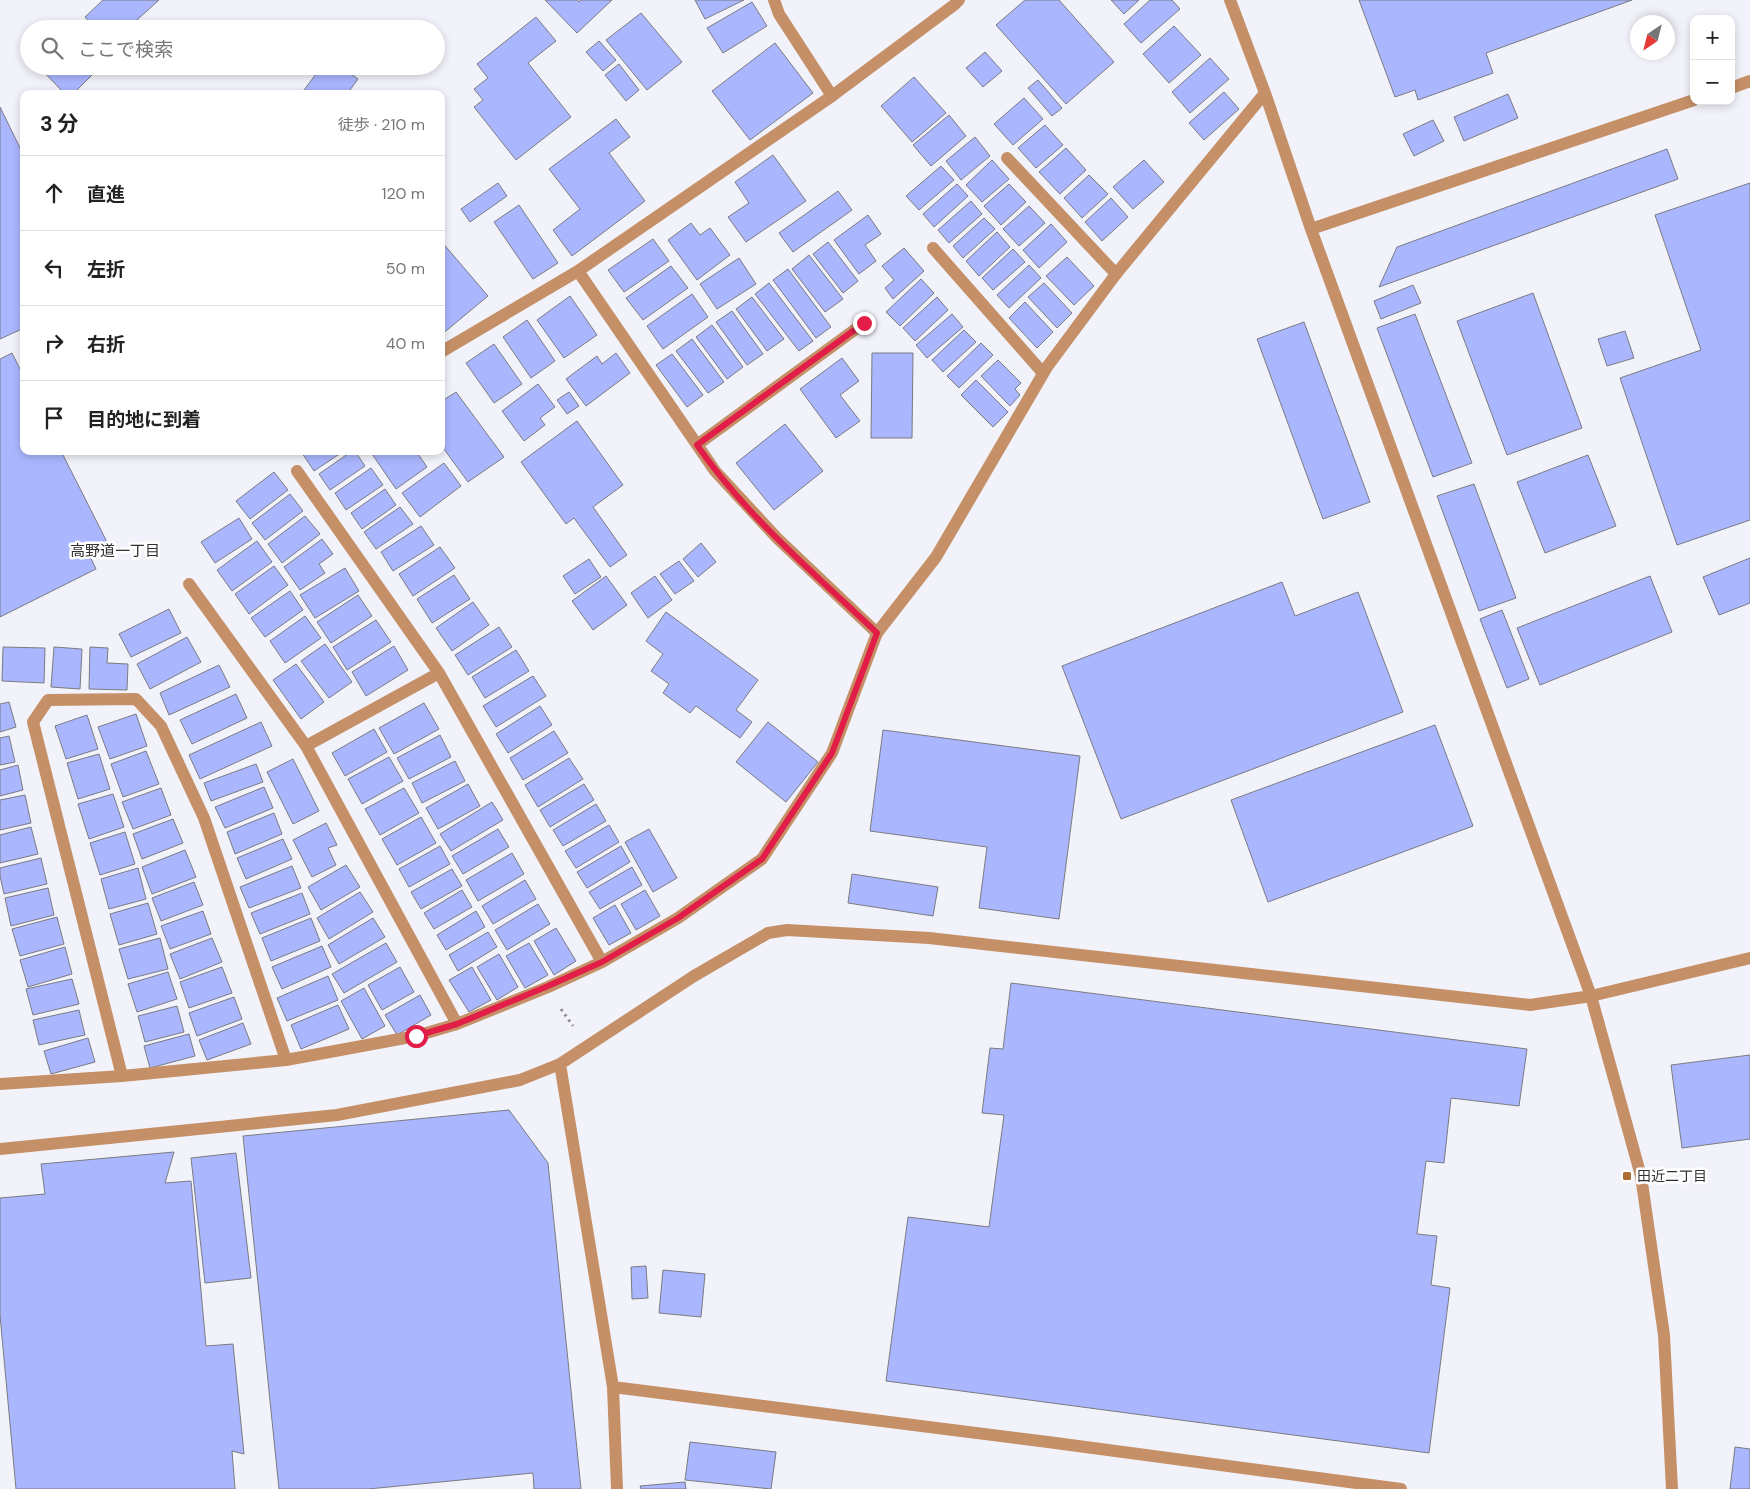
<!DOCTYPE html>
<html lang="ja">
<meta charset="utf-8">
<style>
:root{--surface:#fff;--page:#f2f2f2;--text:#222;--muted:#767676;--line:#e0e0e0}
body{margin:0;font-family:"DM Sans","Noto Sans JP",sans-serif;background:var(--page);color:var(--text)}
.controls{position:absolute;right:15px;top:15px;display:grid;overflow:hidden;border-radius:10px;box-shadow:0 2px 8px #0003}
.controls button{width:45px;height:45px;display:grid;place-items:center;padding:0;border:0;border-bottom:1px solid var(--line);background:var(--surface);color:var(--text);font:25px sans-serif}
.compass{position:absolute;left:1630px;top:15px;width:45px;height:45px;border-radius:50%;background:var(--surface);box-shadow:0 2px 8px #0003;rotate:215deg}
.stop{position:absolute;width:15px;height:15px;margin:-11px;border:4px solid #e11d48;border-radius:50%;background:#fff}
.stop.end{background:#e11d48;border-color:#fff;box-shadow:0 1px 5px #0008}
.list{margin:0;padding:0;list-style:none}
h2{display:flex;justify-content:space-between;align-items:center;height:65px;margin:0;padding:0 20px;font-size:21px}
h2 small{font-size:16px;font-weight:400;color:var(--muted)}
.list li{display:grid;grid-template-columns:32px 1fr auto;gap:15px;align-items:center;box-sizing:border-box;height:75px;padding:0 20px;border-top:1px solid var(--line)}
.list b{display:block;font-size:19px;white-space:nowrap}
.list em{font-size:16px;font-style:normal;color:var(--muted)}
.icon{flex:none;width:28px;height:28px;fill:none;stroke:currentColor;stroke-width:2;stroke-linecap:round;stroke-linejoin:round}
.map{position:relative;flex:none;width:1750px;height:1489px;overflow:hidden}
.search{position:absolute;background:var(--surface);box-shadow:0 2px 8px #0003;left:20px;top:20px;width:425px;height:55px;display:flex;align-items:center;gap:12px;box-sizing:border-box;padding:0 18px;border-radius:28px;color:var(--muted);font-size:19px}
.panel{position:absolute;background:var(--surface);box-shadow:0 2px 8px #0003;left:20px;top:90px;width:425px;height:365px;border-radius:10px}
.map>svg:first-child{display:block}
.building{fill:#aab6fe;stroke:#7a7b82}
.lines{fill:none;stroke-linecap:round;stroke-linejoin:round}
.path{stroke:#8e8e93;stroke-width:3;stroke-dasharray:2.5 4;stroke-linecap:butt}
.lane{stroke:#c59067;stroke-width:12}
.street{stroke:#c59067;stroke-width:12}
.route{stroke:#e11d48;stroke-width:6}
.poi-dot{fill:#ad6c36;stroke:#fff;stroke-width:2}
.labels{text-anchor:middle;stroke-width:5;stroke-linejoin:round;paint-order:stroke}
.poi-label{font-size:14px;fill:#303033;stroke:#fff;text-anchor:start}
.neighbourhood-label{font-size:15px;fill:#303033;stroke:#fff}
</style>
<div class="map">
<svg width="1750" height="1489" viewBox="0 0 1750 1489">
<rect width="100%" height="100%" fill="#f2f3fa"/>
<path class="building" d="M 103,0 L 159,0 L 127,29 L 96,29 L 85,17 Z
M 545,0 L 577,0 L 579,2 L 580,0 L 612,0 L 577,33 Z
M 695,0 L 744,0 L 705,19 Z
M 1025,0 L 1059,0 L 1114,62 L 1066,104 L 996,25 Z
M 1111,0 L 1139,0 L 1124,14 Z
M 1150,0 L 1172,0 L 1180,9 L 1141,43 L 1124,24 Z
M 1359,0 L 1632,0 L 1486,53 L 1493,73 L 1418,100 L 1415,90 L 1395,97 Z
M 752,2 L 767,26 L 723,53 L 707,28 Z
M 641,13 L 682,62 L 647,90 L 606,40 Z
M 536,17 L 556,41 L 528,63 L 571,117 L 516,160 L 474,107 L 483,100 L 474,89 L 488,78 L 477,64 Z
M 1174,26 L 1201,55 L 1169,83 L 1143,54 Z
M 599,41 L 616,60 L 603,71 L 586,52 Z
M 775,43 L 813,93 L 750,140 L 712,91 Z
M 985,52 L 1002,71 L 983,87 L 966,68 Z
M 1210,58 L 1229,79 L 1190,113 L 1172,92 Z
M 619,64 L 639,90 L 626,101 L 605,75 Z
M 38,66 L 94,66 L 97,70 L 73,94 L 65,94 Z
M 322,66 L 340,66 L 358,79 L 347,94 L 309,94 L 304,90 Z
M 914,77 L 946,113 L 912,142 L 881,106 Z
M 1038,80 L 1062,108 L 1052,116 L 1028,88 Z
M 1224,92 L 1239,109 L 1204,140 L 1189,123 Z
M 1508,94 L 1518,118 L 1464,141 L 1454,117 Z
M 1024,98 L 1043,119 L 1013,145 L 994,124 Z
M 0,107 L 24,156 L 24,328 L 0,339 Z
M 949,115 L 966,136 L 931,166 L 913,145 Z
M 616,119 L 630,137 L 609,153 L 645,201 L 572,256 L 553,230 L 580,209 L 549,169 Z
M 1433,120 L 1444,141 L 1414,156 L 1403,134 Z
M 1045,125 L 1063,145 L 1036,168 L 1018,148 Z
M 975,137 L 990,156 L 961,180 L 946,161 Z
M 1066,148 L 1086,170 L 1060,194 L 1039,172 Z
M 1667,149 L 1678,179 L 1379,287 L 1397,247 Z
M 773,155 L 806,201 L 746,242 L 728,217 L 749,203 L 735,182 Z
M 992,160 L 1009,179 L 982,202 L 966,185 Z
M 1144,160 L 1164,182 L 1133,209 L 1113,187 Z
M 941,166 L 954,180 L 919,210 L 906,196 Z
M 1089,175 L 1108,194 L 1082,218 L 1064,198 Z
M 498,183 L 507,196 L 470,222 L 461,209 Z
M 1750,183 L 1750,520 L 1677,545 L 1620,378 L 1701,350 L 1655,215 Z
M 957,184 L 968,196 L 934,227 L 923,214 Z
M 1009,184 L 1026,202 L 1001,225 L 984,206 Z
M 838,191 L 852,210 L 793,252 L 779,233 Z
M 1111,198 L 1128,217 L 1102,241 L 1085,222 Z
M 971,201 L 982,214 L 949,243 L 938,230 Z
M 519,205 L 558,263 L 533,279 L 494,222 Z
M 1029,206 L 1045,223 L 1019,246 L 1003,229 Z
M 868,215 L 881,234 L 865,245 L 876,261 L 859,274 L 834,240 Z
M 984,218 L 995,229 L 963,258 L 953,246 Z
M 691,223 L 700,235 L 710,228 L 730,255 L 697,280 L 668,240 Z
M 1051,224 L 1067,242 L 1039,268 L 1023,250 Z
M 997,232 L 1010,247 L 979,276 L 966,261 Z
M 653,239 L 669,261 L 624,292 L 608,270 Z
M 441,241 L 488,296 L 441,335 Z
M 828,242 L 858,281 L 843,293 L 813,254 Z
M 904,248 L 924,271 L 893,299 L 885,288 L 894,280 L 882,266 Z
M 1013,249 L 1025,262 L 993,290 L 982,278 Z
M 809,255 L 843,299 L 825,312 L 792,269 Z
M 1067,257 L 1094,286 L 1074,305 L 1046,276 Z
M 739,258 L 756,284 L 717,309 L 700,284 Z
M 1029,265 L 1041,278 L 1009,308 L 997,295 Z
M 671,266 L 688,288 L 643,320 L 626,298 Z
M 788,269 L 831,327 L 816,338 L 773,280 Z
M 921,279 L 934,293 L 900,326 L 886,312 Z
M 769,283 L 813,341 L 799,351 L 755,294 Z
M 1044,283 L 1072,313 L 1057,328 L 1028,297 Z
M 1413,285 L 1421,303 L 1381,319 L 1374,301 Z
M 1533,293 L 1582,428 L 1507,455 L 1457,321 Z
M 692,294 L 708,317 L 663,349 L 647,326 Z
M 570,296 L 597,335 L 564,358 L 537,320 Z
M 752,297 L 784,339 L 767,351 L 736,309 Z
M 937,297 L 948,310 L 915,341 L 903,328 Z
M 1025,302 L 1053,332 L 1037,348 L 1009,318 Z
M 732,311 L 763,354 L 747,365 L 716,322 Z
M 952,314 L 963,327 L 927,358 L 916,345 Z
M 1415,314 L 1472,463 L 1433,477 L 1377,328 Z
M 527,320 L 555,361 L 531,378 L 503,337 Z
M 1304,322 L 1370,502 L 1323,519 L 1257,339 Z
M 712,325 L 743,367 L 727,379 L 696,337 Z
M 964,330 L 976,342 L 943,372 L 932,360 Z
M 1625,331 L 1634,358 L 1607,366 L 1598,339 Z
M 692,339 L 724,382 L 708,393 L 676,351 Z
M 981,343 L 993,355 L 959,388 L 947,376 Z
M 494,344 L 522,384 L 494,403 L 466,363 Z
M 12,353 L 24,377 L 24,451 L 61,451 L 107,542 L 88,552 L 96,569 L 0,617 L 0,359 Z
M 616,353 L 630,373 L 586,406 L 566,379 L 597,356 L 602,364 Z
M 872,353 L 913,353 L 912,438 L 871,438 Z
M 672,354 L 703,395 L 687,407 L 656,365 Z
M 842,358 L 859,381 L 840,395 L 860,421 L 836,438 L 800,389 Z
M 998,360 L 1021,383 L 1015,389 L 1020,395 L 1010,406 L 981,376 Z
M 976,380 L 1008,412 L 993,427 L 961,395 Z
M 538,384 L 555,407 L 540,418 L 545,425 L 524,441 L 502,411 Z
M 456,392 L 504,457 L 468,482 L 441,445 L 441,400 L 442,401 Z
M 569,392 L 579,406 L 567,414 L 557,400 Z
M 577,421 L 623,485 L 593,507 L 627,555 L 610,567 L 574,518 L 566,524 L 521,462 Z
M 785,424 L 823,471 L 774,510 L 736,463 Z
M 305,451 L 344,451 L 314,471 L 302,453 Z
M 352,451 L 355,451 L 365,466 L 330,490 L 319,474 Z
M 370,451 L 416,451 L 427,467 L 396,489 Z
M 1588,455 L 1616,526 L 1545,553 L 1517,482 Z
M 444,463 L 461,486 L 420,517 L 402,493 Z
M 371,468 L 383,485 L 346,510 L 335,493 Z
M 274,472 L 288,490 L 250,519 L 236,501 Z
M 1474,484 L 1516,598 L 1479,611 L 1437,496 Z
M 385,489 L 396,505 L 362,529 L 351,513 Z
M 290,494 L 303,511 L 265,540 L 252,523 Z
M 400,507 L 413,524 L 376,549 L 364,532 Z
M 305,516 L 320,534 L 282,563 L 268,544 Z
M 239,518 L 252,539 L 215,563 L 201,542 Z
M 421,526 L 434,545 L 393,571 L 381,552 Z
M 322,539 L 333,554 L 319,564 L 325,573 L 300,590 L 284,567 Z
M 257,541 L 272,562 L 232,591 L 217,570 Z
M 701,543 L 716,562 L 698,577 L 683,559 Z
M 440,547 L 455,568 L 413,596 L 399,574 Z
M 1750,558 L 1750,603 L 1719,615 L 1703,577 Z
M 589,559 L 601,577 L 575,594 L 563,576 Z
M 679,561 L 694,581 L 675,594 L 660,574 Z
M 274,566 L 288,585 L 249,614 L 235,594 Z
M 345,568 L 359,591 L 315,618 L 300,595 Z
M 454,575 L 470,599 L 432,623 L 417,599 Z
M 606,576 L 627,605 L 593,630 L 572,601 Z
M 655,576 L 672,600 L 648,618 L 631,593 Z
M 1650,576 L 1672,632 L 1540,685 L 1517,628 Z
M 1282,582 L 1295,616 L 1358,592 L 1403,712 L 1121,819 L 1062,666 Z
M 290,591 L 303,610 L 265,637 L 251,618 Z
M 358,595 L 372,616 L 331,643 L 317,622 Z
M 473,602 L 489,625 L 452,651 L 436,628 Z
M 169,609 L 181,633 L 131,657 L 119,634 Z
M 1502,610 L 1529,679 L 1507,688 L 1480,619 Z
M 666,612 L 758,680 L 736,710 L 752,722 L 740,738 L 696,706 L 690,713 L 663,693 L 669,684 L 651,671 L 663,654 L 646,641 Z
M 305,616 L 321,638 L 285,663 L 270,641 Z
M 376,620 L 391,642 L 347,670 L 333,647 Z
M 499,627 L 512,647 L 468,675 L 455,655 Z
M 187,637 L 201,662 L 150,689 L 137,664 Z
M 325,644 L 352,682 L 329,698 L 301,661 Z
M 394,646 L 408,670 L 366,696 L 352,672 Z
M 3,647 L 45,648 L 44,683 L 2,681 Z
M 54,647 L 82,649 L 80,689 L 51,687 Z
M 90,647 L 108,648 L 107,663 L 128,664 L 127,690 L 89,689 Z
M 516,650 L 529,671 L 485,698 L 472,677 Z
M 296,664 L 324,702 L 301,719 L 273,680 Z
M 219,665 L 230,687 L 169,715 L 160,693 Z
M 533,676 L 546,696 L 496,727 L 483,706 Z
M 236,694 L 247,718 L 192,744 L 180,720 Z
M 9,702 L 16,727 L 0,732 L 0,704 Z
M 424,703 L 439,729 L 394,754 L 379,728 Z
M 540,706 L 552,725 L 508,753 L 496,734 Z
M 136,714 L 147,746 L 110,759 L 98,727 Z
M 87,715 L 98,749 L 66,759 L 55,726 Z
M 261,722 L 272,746 L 200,779 L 189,755 Z
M 768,722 L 818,762 L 786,802 L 736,762 Z
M 1435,725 L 1473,826 L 1268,902 L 1231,800 Z
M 374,729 L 387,752 L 345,776 L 332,753 Z
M 883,730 L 1080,756 L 1059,919 L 979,908 L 987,847 L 870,831 Z
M 554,731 L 568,753 L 523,780 L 510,758 Z
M 440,735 L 451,757 L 409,779 L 397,758 Z
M 9,736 L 15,762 L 0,765 L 0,738 Z
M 146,751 L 159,784 L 123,797 L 111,764 Z
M 99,754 L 110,789 L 78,799 L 67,763 Z
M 389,757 L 403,781 L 362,804 L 348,779 Z
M 569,758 L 583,779 L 538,807 L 525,785 Z
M 293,759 L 319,811 L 293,824 L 267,772 Z
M 455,761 L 465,781 L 422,803 L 412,783 Z
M 256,764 L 263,782 L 211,801 L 204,783 Z
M 18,765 L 23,790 L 0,796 L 0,770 Z
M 468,784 L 480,806 L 438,829 L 426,808 Z
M 584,784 L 594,800 L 550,827 L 540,810 Z
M 264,787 L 273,808 L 225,828 L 215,807 Z
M 161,788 L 171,815 L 133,829 L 122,802 Z
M 404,788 L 419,813 L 380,835 L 365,809 Z
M 113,794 L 124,827 L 89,839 L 78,804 Z
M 25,795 L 31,823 L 0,830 L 0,800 Z
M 492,802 L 503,820 L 451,851 L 440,834 Z
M 596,804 L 606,821 L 563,846 L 553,830 Z
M 274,813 L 282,834 L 235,854 L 227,832 Z
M 421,817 L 436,843 L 397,865 L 382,839 Z
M 173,819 L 183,843 L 142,859 L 133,834 Z
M 326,823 L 337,845 L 328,848 L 336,865 L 312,877 L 293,840 Z
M 609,825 L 619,842 L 576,868 L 565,851 Z
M 31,827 L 38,854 L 0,863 L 0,835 Z
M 498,829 L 509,847 L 463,874 L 452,856 Z
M 649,829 L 677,878 L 653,892 L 625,842 Z
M 125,832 L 135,864 L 100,875 L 90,843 Z
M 283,839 L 292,859 L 246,879 L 237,858 Z
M 440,846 L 450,864 L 409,887 L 399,869 Z
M 621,846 L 630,862 L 587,888 L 577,872 Z
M 185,850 L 196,877 L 152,894 L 142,867 Z
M 512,853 L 524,874 L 478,901 L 466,880 Z
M 41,858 L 47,884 L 4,894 L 0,876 L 0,868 Z
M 346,865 L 360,887 L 321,910 L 308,887 Z
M 292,866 L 301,888 L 249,908 L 240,887 Z
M 632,867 L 642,885 L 600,909 L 589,892 Z
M 138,868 L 146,899 L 109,909 L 101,879 Z
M 452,869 L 462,886 L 421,909 L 411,892 Z
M 852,874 L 938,887 L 933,916 L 848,903 Z
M 525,880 L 536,899 L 493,924 L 482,906 Z
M 194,882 L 203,905 L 161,921 L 152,898 Z
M 48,888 L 54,915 L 11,926 L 5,898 Z
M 462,890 L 472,907 L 434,929 L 424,913 Z
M 645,890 L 660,916 L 636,930 L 621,904 Z
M 360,892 L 373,912 L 329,939 L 317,918 Z
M 302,893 L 310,914 L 260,934 L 251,913 Z
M 148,903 L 157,934 L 119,945 L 110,914 Z
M 538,904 L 550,924 L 507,950 L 495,930 Z
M 615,905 L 631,933 L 609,945 L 593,918 Z
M 203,911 L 211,934 L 170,949 L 161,926 Z
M 476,911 L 485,927 L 446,950 L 437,935 Z
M 57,917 L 64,944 L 20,956 L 12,929 Z
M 311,918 L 320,941 L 271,961 L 262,938 Z
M 373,918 L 385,937 L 339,964 L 328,945 Z
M 556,928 L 576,961 L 554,975 L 534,941 Z
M 488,932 L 497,947 L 458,971 L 449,955 Z
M 160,938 L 168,969 L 128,979 L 119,949 Z
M 212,938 L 222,962 L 180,979 L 170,954 Z
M 386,943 L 397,962 L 344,993 L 332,974 Z
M 529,943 L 548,975 L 525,988 L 506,956 Z
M 322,946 L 331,967 L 282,989 L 272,967 Z
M 65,947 L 72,974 L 28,987 L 20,960 Z
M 499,954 L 518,987 L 497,1000 L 477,967 Z
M 222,967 L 232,993 L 189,1008 L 180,982 Z
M 400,967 L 414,992 L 382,1010 L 368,985 Z
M 472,967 L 491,1000 L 469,1012 L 449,980 Z
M 168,972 L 177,999 L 137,1012 L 128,984 Z
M 328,976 L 338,1000 L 287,1021 L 277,998 Z
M 72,979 L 79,1004 L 33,1015 L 26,989 Z
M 1011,983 L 1527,1049 L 1519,1106 L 1451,1098 L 1444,1163 L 1426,1161 L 1417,1234 L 1437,1236 L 1431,1285 L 1450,1288 L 1429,1453 L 886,1381 L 908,1217 L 989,1227 L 1004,1115 L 982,1113 L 990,1048 L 1003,1049 Z
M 364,988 L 385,1026 L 362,1039 L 341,1001 Z
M 420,995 L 431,1015 L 397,1035 L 385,1015 Z
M 234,997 L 242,1019 L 197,1036 L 189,1013 Z
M 338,1005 L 349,1029 L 301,1049 L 291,1025 Z
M 177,1006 L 184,1032 L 145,1042 L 138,1016 Z
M 79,1010 L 85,1035 L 39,1045 L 33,1020 Z
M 243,1023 L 251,1044 L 207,1060 L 199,1040 Z
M 189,1034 L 195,1056 L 150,1068 L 144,1046 Z
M 88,1038 L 95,1062 L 51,1074 L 44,1051 Z
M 1750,1055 L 1750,1139 L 1682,1148 L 1671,1065 Z
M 509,1110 L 548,1163 L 581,1489 L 534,1489 L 533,1473 L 368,1489 L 279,1489 L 243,1136 Z
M 174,1152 L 165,1183 L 191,1181 L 206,1346 L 233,1344 L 244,1454 L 232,1451 L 235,1489 L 16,1489 L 0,1315 L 0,1198 L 45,1194 L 41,1164 Z
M 236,1153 L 251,1278 L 205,1283 L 191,1158 Z
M 646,1266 L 648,1298 L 632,1299 L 631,1267 Z
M 663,1270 L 705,1274 L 701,1317 L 659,1313 Z
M 690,1442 L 776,1452 L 771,1489 L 685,1480 Z
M 1735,1447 L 1750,1449 L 1750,1489 L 1730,1489 Z
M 685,1482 L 686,1489 L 641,1489 L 640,1486 Z"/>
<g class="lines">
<path class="path" d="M 561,1009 L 573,1026"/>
<path class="lane" d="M 1007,158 L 1116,274
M 933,248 L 1043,373
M 578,271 L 715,471 L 777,538 L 877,633
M 441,352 L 578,271 L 832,96 L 954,5 L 959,0
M 697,445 L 864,323"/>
<path class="street" d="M 774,0 L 779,14 L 832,96
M 1230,0 L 1265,93 L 1311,229 L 1591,996 L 1641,1176 L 1664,1335 L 1672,1489
M 1731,88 L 1750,81
M 1311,229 L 1694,100
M 297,471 L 439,673 L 306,746
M 189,584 L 306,746 L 457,1024
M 439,673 L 602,962
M 560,1064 L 613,1387 L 617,1489
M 122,1076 L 33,722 L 48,700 L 136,699 L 161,726 L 204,818 L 286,1060
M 0,1084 L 122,1076 L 286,1060 L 416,1036 L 457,1024 L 548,987 L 602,962 L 678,918 L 762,859 L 832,753 L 877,633 L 936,557 L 1047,367 L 1116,274 L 1265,93
M 0,1149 L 337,1115 L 520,1080 L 560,1064 L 694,976 L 768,933 L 787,930 L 929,938 L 1530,1005 L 1591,996 L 1750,958
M 613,1387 L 1048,1442 L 1401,1489"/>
</g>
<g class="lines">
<path class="route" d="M 416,1036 L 457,1024 L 548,986 L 602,962 L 678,918 L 762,859 L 832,753 L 877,633 C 815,574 746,516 697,445 L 864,323"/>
</g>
<rect class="poi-dot" x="1622" y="1171" width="10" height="10" rx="2.5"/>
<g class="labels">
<g class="poi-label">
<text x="1637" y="1181">田近二丁目</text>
</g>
<g class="neighbourhood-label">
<text x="115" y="556">高野道一丁目</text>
</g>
</g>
</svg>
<div class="controls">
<button>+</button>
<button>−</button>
</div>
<svg class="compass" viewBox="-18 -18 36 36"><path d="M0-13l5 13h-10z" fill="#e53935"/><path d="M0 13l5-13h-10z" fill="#767676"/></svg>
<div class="stop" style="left:416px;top:1036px"></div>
<div class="stop end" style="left:864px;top:323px"></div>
<div class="search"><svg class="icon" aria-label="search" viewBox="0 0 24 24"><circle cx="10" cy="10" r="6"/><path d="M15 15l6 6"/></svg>ここで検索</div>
<section class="panel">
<h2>3 分<small>徒歩 · 210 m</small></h2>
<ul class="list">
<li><svg class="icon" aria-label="ahead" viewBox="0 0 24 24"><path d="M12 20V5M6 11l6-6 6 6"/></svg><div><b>直進</b></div><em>120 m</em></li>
<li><svg class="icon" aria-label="left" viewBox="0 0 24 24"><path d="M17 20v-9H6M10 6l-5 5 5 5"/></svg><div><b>左折</b></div><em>50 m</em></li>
<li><svg class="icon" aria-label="right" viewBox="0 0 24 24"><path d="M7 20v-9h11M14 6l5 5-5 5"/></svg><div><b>右折</b></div><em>40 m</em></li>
<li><svg class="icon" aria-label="arrive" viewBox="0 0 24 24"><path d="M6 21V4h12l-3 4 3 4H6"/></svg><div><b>目的地に到着</b></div></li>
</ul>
</section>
</div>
